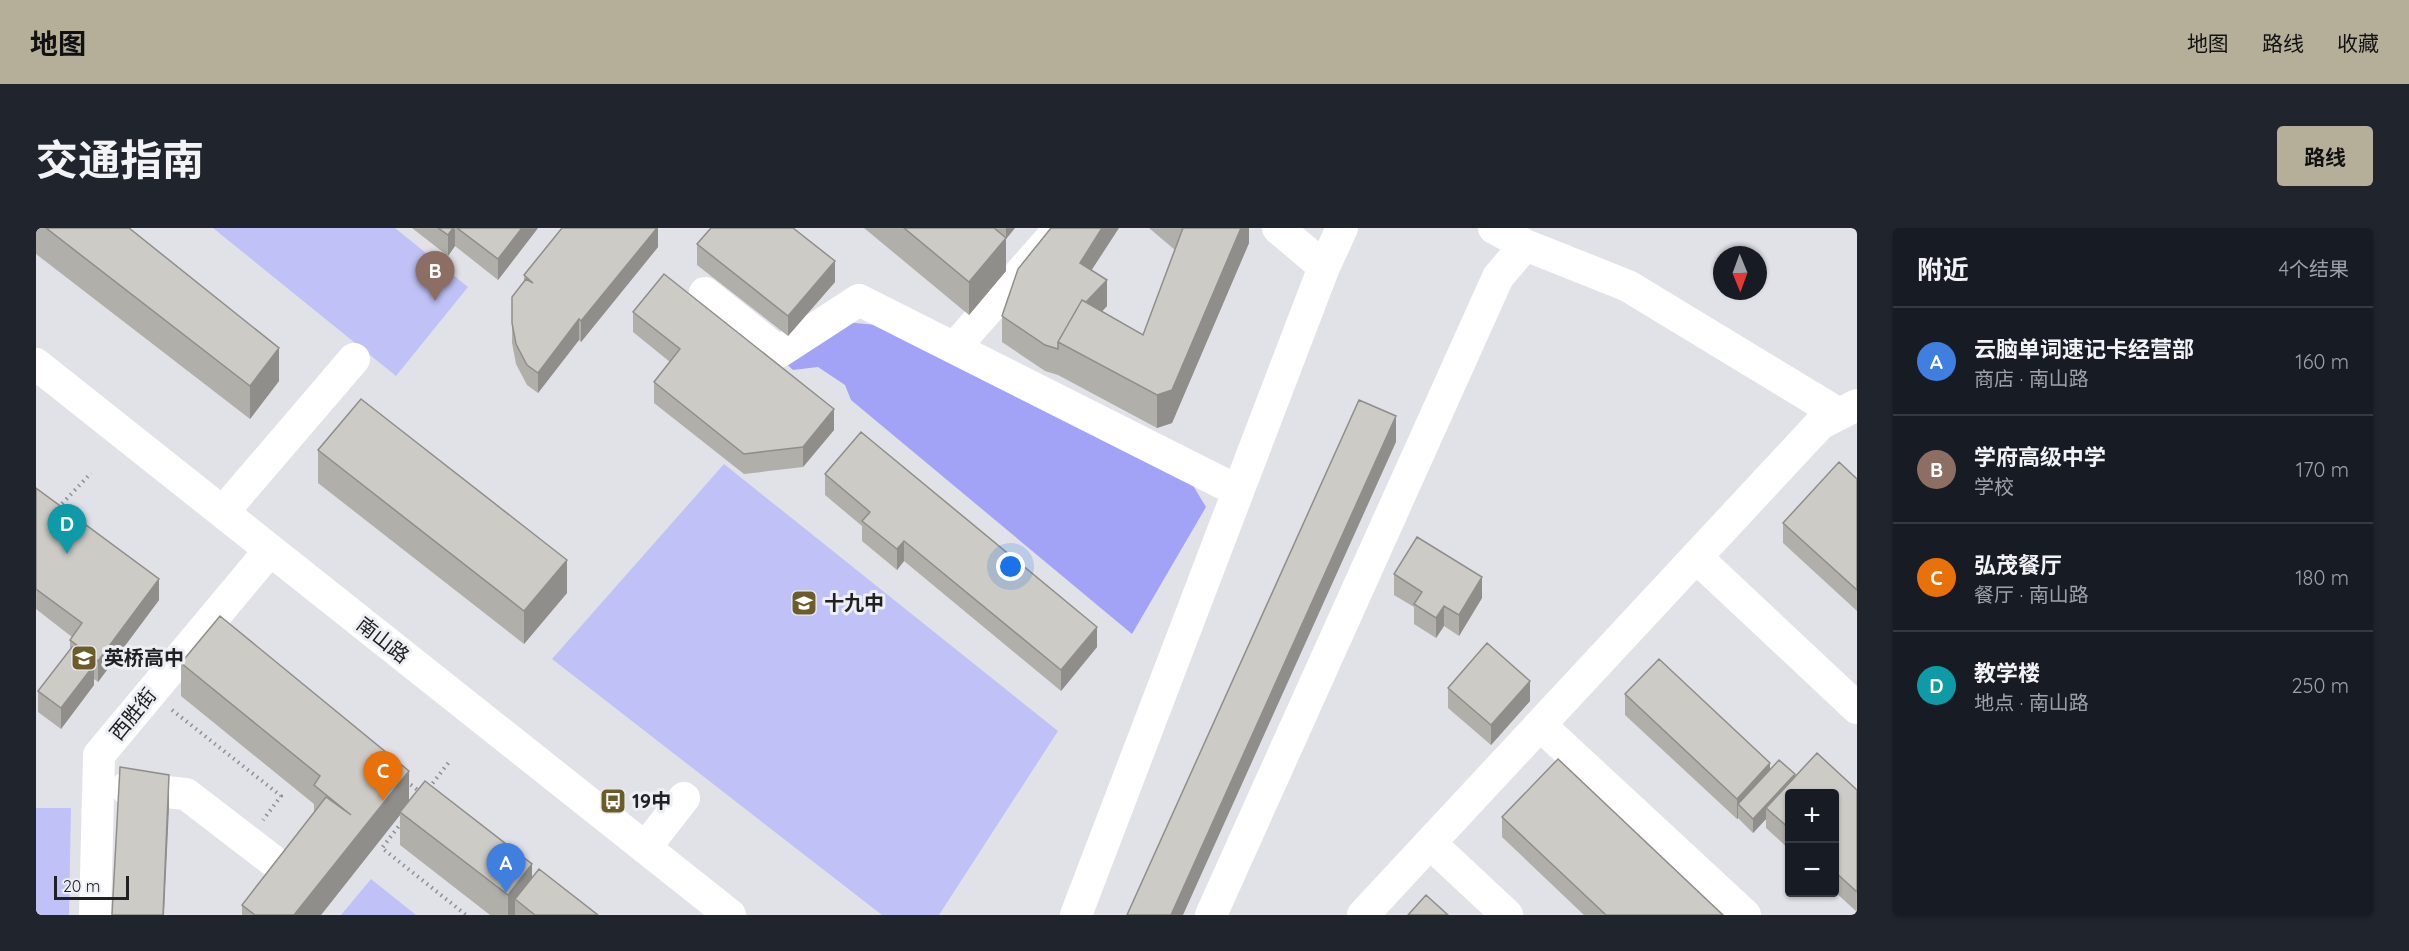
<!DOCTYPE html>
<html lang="zh">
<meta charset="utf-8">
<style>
:root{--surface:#171b24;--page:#20242c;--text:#f1f3f6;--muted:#9ea1a6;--line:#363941;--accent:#b5af9a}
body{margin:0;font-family:Quicksand,"Noto Sans SC",sans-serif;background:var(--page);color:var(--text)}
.controls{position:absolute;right:18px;bottom:18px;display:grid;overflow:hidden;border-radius:6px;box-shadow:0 2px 4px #0004}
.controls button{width:54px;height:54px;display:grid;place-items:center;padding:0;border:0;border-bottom:2px solid var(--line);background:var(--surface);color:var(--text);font:30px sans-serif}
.compass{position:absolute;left:1677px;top:18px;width:54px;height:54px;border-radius:50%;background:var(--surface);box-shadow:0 2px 4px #0004;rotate:179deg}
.scale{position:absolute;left:18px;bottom:15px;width:75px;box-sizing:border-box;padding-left:6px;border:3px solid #202123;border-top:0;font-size:16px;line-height:21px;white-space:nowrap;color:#202123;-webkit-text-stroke:4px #eeeff5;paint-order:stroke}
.you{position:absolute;left:975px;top:339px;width:21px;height:21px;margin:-15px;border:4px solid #fff;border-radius:50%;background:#1a73e8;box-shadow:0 0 0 9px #1a73e833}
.badge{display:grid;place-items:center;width:39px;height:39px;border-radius:50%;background:var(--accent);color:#fff;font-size:20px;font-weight:700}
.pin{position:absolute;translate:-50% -50px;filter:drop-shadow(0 2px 3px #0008)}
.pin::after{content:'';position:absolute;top:32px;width:21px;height:18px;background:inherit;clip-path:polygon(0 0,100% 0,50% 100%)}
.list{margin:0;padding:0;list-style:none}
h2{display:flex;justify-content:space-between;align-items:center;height:78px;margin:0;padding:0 24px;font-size:26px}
h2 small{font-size:20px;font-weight:400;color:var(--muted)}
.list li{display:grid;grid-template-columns:39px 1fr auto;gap:18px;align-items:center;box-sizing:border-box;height:108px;padding:0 24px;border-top:2px solid var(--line)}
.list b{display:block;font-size:22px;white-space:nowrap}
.list p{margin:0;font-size:20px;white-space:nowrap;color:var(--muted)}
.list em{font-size:20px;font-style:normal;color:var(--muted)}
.map{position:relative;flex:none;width:1821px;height:687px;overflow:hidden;border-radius:6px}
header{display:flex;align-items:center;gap:36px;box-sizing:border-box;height:84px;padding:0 30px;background:var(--accent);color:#111}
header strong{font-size:28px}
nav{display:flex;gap:33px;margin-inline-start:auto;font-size:21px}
.intro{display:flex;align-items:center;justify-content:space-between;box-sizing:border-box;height:144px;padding:0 36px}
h1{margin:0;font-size:42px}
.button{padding:15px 27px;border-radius:6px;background:var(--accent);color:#111;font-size:21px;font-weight:700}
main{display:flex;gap:36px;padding:0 36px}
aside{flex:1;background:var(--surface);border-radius:6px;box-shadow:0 2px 4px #0004}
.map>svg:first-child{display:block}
.green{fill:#c0c2f7}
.forest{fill:#a2a3f6}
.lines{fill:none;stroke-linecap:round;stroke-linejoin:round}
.path{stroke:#8f8f94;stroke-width:4;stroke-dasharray:1.5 4.5;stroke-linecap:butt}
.minor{stroke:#fff;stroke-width:32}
.wall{fill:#b0afa9}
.shaded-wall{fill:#908e8a}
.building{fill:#cdcbc5;stroke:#908e8a;stroke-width:1.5}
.labels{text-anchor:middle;stroke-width:6;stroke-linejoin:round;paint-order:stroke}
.poi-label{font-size:20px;font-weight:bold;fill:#202123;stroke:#eeeff5;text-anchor:start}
.street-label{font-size:20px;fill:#202123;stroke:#eeeff5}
</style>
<header>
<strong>地图</strong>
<nav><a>地图</a><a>路线</a><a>收藏</a></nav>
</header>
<div class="intro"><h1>交通指南</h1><a class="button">路线</a></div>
<main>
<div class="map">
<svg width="1821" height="687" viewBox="0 0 1821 687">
<rect width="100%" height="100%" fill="#e1e1e8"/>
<path class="green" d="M 177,0 L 359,0 L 432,59 L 360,148 Z
M 688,236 L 1022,503 L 903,687 L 846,687 L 516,431 Z
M 0,580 L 35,580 L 33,687 L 0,687 Z
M 335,651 L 380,687 L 305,687 Z"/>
<path class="forest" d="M 799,93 L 860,99 L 1147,241 L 1170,279 L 1096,406 L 815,172 L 809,157 L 782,139 L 757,142 L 746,132 Z"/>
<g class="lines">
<path class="path" d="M 22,280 L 55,245
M 136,482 L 245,568 L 227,592
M 370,553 L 383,563
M 393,560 L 413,534
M 366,594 L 346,620 L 430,687"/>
<path class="minor" d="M 1242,0 L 1288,39
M 1458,0 L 1489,17 L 1592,58 L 1803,186
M 669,65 L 743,124 L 823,72 L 1202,263
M 919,119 L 1024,0
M 0,136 L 694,687
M 187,284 L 318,131
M 1660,329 L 1821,480
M 1504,497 L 1709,687
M 90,560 L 150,566 L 236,632
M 1394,615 L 1471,687
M 609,620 L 648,570
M 59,687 L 63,527 L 234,322
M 1040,687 L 1288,39 L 1306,0
M 1175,687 L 1462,49 L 1489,17
M 1327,687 L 1784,196 L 1821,177"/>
</g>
<path class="wall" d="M 0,0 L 93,0 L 243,153 L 214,191 L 0,26 Z
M 376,0 L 502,0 L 462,52 L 419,18 L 412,28 Z
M 622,0 L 622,19 L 545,114 L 543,112 L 502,165 L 491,157 L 480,136 L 476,115 L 476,69 L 488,54 L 488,47 Z
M 828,0 L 979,0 L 970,11 L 970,43 L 933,87 Z
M 1113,0 L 1213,0 L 1213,15 L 1136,195 L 1121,200 L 1022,147 L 1009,143 L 966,114 L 966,88 L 1055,42 L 1071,78 L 1066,83 L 1107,107 L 1139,22 Z
M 661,16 L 799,54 L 752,108 L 661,37 Z
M 597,84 L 798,202 L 767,239 L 708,246 L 618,175 L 618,154 L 634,134 L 597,104 Z
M 282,222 L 531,365 L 488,416 L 282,255 Z
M 789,246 L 1061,419 L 1025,463 L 868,333 L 861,342 L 826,313 L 826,298 L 789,267 Z
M 1821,251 L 1821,383 L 1747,315 L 1747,295 Z
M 0,260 L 123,372 L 62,454 L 58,451 L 58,457 L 25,501 L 2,484 L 2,463 L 34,422 L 34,412 L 36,409 L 0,381 Z
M 1358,346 L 1446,370 L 1423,408 L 1408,398 L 1400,410 L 1378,396 L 1378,379 L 1358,367 Z
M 145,435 L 373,572 L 496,650 L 562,687 L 454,687 L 364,617 L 364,587 L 285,687 L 206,687 L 206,677 L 278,584 L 278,576 L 145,468 Z
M 1412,460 L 1494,473 L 1455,517 L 1412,480 Z
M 1589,466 L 1734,541 L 1759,549 L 1821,562 L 1821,684 L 1798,663 L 1798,566 L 1754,566 L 1754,622 L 1730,600 L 1730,591 L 1717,605 L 1702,590 L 1701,591 L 1589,487 Z
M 1466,589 L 1687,687 L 1548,687 L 1466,609 Z"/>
<path class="shaded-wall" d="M 417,0 L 419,0 L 419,18 L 412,28 L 412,7 Z
M 486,0 L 502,0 L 462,52 L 462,31 Z
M 621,0 L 622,0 L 622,19 L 545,114 L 545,93 Z
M 970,0 L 979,0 L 970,11 Z
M 1066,0 L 1083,0 L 1044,60 L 1044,35 Z
M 1205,0 L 1213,0 L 1213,15 L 1136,195 L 1121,200 L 1121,167 Z
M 970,10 L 970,43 L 933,87 L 933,54 Z
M 799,33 L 799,54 L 752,108 L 752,88 Z
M 1071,52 L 1071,78 L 1046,105 L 1046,79 Z
M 543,91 L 543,112 L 502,165 L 502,145 Z
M 243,120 L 243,153 L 214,191 L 214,158 Z
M 798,181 L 798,202 L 767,239 L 767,219 Z
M 1360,188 L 1360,214 L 1147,687 L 1135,687 Z
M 868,313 L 868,333 L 861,342 L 861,321 Z
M 531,332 L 531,365 L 488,416 L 488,383 Z
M 1446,349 L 1446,370 L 1423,408 L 1423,387 Z
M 123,351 L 123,372 L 62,454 L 62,433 Z
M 1408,378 L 1408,398 L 1400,410 L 1400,390 Z
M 1061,399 L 1061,419 L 1025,463 L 1025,442 Z
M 58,437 L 58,457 L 25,501 L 25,480 Z
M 1494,453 L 1494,473 L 1455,517 L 1455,497 Z
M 1734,535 L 1734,556 L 1702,576 L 1702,590 L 1701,591 L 1701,571 Z
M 373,543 L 373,576 L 364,584 L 364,587 L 285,687 L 258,687 Z
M 1759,546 L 1759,560 L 1730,580 L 1730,591 L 1717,605 L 1717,591 Z
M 133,547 L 133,580 L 128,687 L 127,687 Z
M 496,636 L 496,669 L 479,671 L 479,687 L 472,687 L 472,667 Z"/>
<path class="building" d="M 10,0 L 93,0 L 243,120 L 214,158 Z
M 402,0 L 417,0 L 412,7 Z
M 421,0 L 486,0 L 462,31 Z
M 526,0 L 621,0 L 545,93 L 543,91 L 502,145 L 491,137 L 480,116 L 476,95 L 476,69 L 490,51 L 497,55 L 488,47 Z
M 675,0 L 757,0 L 799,33 L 752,88 L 661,16 Z
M 868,0 L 958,0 L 970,10 L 933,54 Z
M 1015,0 L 1066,0 L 1044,35 L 1071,52 L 1050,74 L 1046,72 L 1022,114 L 1022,121 L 1009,117 L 966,88 L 982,41 Z
M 1147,0 L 1205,0 L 1136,162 L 1121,167 L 1022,114 L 1046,72 L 1107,107 Z
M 628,46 L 798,181 L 767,219 L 708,226 L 618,154 L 644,121 L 597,84 Z
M 325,171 L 531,332 L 488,383 L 282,222 Z
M 1323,172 L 1360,188 L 1135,687 L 1091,687 Z
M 825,204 L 1061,399 L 1025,442 L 868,313 L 861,321 L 826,293 L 834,284 L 789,246 Z
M 1803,234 L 1821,251 L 1821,362 L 1747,295 Z
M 0,260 L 123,351 L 62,433 L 34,412 L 46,395 L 0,361 Z
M 1381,309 L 1446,349 L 1423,387 L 1408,378 L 1400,390 L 1378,376 L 1386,364 L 1358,346 Z
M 184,388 L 373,543 L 258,687 L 219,687 L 206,677 L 290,569 L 315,587 L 278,557 L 284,548 L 145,435 Z
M 1451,415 L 1494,453 L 1455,497 L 1412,460 Z
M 36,419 L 58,437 L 25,480 L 2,463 Z
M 1623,431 L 1734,535 L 1701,571 L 1589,466 Z
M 1781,525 L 1821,562 L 1821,664 L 1798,643 L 1798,566 L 1754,566 L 1754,601 L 1730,580 Z
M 1522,531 L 1687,687 L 1570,687 L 1466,589 Z
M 1743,532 L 1759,546 L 1717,591 L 1702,576 Z
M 84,539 L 133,547 L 127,687 L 76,687 Z
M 389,553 L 496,636 L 472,667 L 364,584 Z
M 503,641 L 562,687 L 499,687 L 479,671 Z
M 1390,667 L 1412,687 L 1372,687 Z"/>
<defs>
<g id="school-square" transform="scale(1.35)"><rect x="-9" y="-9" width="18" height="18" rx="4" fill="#6c5c29" stroke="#eeeff5"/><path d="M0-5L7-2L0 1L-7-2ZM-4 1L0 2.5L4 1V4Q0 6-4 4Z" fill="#fff"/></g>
<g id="bus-square" transform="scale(1.35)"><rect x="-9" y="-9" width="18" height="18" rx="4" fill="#6c5c29" stroke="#eeeff5"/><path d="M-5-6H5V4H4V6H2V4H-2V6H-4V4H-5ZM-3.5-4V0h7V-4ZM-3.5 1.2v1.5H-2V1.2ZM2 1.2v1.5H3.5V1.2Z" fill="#fff"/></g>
</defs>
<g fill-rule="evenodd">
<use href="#school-square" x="768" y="375"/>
<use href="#school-square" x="48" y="430"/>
<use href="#bus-square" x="577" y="573"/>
</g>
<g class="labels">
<g class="poi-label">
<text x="788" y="382">十九中</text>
<text x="68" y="437">英桥高中</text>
<text x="596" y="580">19中</text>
</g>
<g class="street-label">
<text transform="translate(347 412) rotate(38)" y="7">南山路</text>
<text transform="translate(97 486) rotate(-51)" y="7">西胜街</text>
</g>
</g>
</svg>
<div class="controls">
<button>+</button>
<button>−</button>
</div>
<svg class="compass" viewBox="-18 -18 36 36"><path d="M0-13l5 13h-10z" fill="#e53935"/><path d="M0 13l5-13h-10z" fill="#9ea1a6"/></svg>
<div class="scale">20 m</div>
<div class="you"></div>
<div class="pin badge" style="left:470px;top:665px;background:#3f7fe0">A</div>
<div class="pin badge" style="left:399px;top:73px;background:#8d6e63">B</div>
<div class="pin badge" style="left:347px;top:573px;background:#e8710a">C</div>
<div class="pin badge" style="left:31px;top:326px;background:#0f9aa8">D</div>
</div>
<aside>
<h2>附近<small>4个结果</small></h2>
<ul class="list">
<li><span class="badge" style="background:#3f7fe0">A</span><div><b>云脑单词速记卡经营部</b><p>商店 · 南山路</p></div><em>160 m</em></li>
<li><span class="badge" style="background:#8d6e63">B</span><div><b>学府高级中学</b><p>学校</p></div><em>170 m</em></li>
<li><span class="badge" style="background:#e8710a">C</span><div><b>弘茂餐厅</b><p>餐厅 · 南山路</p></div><em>180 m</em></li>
<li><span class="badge" style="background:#0f9aa8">D</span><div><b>教学楼</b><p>地点 · 南山路</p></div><em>250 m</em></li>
</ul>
</aside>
</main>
